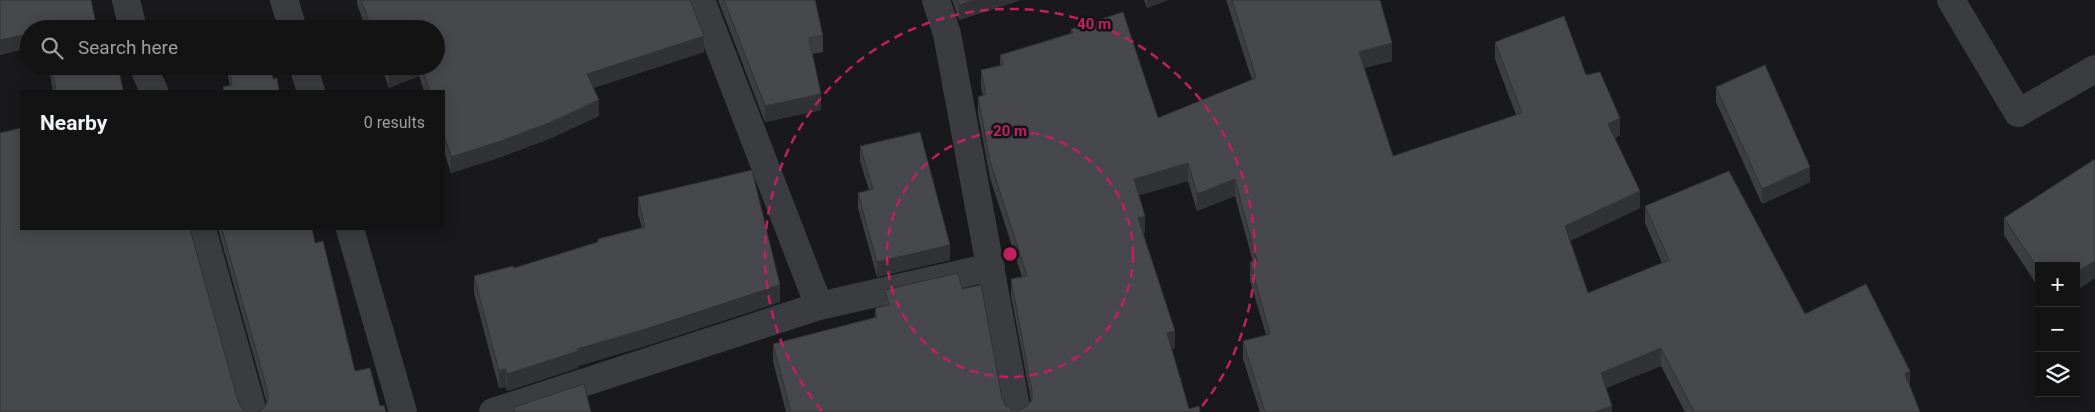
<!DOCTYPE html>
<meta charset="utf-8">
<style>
:root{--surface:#131314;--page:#202022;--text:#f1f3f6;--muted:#9d9ea0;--line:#323234}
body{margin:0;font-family:Roboto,sans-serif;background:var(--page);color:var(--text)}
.controls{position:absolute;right:15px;bottom:15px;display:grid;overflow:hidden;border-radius:0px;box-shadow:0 2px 12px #0003}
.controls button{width:45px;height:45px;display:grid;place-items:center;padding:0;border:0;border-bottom:1px solid var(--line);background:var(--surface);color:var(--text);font:25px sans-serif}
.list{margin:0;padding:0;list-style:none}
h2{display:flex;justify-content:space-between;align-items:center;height:65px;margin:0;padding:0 20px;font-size:21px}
h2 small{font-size:16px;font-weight:400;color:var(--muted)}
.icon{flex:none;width:28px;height:28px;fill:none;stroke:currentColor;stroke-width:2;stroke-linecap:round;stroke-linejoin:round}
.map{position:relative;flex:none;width:2095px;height:412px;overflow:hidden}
.search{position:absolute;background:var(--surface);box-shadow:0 2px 12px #0003;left:20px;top:20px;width:425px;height:55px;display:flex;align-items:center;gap:12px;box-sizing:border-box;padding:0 18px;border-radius:28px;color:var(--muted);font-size:19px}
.panel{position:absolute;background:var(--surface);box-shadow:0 2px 12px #0003;left:20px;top:90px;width:425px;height:140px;border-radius:0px}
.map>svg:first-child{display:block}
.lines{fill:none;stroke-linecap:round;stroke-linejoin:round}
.minor{stroke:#3a3c40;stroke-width:28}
.wall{fill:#3c3e40}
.shaded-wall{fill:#313234}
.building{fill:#46484b;stroke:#313234}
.ring{fill:none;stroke:#c12060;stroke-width:2.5;stroke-dasharray:9 6}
.centre{fill:#c12060;stroke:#141416;stroke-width:2.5}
.ring-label{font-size:15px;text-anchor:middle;font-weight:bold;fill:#c12060;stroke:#141416;stroke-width:5;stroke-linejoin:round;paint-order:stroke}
</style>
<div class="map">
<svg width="2095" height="412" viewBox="0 0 2095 412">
<rect width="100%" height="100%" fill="#19191b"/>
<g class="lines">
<path class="minor" d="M 126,0 L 133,29
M 284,0 L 293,29
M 936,0 L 947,34 L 1017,412
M 1951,0 L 2018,113 L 2095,69
M 143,66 L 154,91
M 303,66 L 311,91
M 202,229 L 253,412
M 350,229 L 403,412
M 819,306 L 991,267
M 493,412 L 819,306 L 701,0"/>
</g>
<path class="wall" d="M 357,0 L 690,0 L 704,52 L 593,88 L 599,116 L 549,139 L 498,158 L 451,173 L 444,151 L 444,91 L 424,91 L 419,76 L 389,88 L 381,66 L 436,66 L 436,29 L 366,29 L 357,4 Z
M 718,0 L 815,0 L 823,36 L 823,52 L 812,54 L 821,110 L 765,122 Z
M 952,0 L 1021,0 L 959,20 Z
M 1144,0 L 1168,0 L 1147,8 Z
M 1226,0 L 1380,0 L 1392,61 L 1364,68 L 1393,156 L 1516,115 L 1495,59 L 1495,42 L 1586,75 L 1620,135 L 1615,138 L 1640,208 L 1570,241 L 1588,293 L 1662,263 L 1645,223 L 1645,206 L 1805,314 L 1910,388 L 1920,412 L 1685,412 L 1661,366 L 1606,388 L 1612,412 L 1260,412 L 1243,359 L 1243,341 L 1266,335 L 1250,280 L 1250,262 L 1253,262 L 1235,196 L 1197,211 L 1188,181 L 1139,195 L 1145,233 L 1143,233 L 1175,348 L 1172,349 L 1189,409 L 1200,412 L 786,412 L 773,361 L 773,344 L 875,318 L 875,308 L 885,306 L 885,290 L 962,289 L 1002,398 L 1005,405 L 1012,410 L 1020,410 L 1027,406 L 1031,401 L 1011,296 L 1011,279 L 1022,277 L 990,178 L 978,114 L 978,97 L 983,95 L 981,87 L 981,70 L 1000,66 L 1000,55 L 1071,33 L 1071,29 L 1158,118 L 1252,80 Z
M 48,66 L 118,66 L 123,91 L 53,91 Z
M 226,66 L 271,66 L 273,79 L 279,91 L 223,91 L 223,87 L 230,86 Z
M 1716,87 L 1810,182 L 1762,204 L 1716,102 Z
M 860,146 L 950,260 L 877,277 L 858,208 L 858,193 L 869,190 L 860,161 Z
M 2095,159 L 2095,278 L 2076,291 L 2076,266 L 2039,266 L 2039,288 L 2004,235 L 2004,218 Z
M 638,197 L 780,302 L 649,345 L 578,366 L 578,368 L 507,391 L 506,387 L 499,388 L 474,293 L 474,276 L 514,268 L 598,242 L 598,239 L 642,228 L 638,214 Z
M 218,229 L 312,229 L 315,243 L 355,371 L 380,406 L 264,408 L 267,404 Z"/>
<path class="shaded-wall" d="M 973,0 L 1021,0 L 959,20 L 959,5 Z
M 1147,0 L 1168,0 L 1147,8 Z
M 29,34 L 29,48 L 0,55 L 0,40 Z
M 704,36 L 704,52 L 587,90 L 587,74 Z
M 1392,43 L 1392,61 L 1359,69 L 1359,52 Z
M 403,66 L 419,66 L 419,76 L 389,88 L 389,72 Z
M 821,94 L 821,110 L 765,122 L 765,106 Z
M 599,100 L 599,116 L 549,139 L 498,158 L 451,173 L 451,157 Z
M 1620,118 L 1620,135 L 1608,141 L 1608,124 Z
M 1188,163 L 1188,181 L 1134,197 L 1134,179 Z
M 1810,167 L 1810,182 L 1762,204 L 1762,189 Z
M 1235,179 L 1235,196 L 1197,211 L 1197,194 Z
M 1640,191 L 1640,208 L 1565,243 L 1565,226 Z
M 1145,216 L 1145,233 L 1138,235 L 1138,218 Z
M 950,245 L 950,260 L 877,277 L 877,262 Z
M 2095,261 L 2095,278 L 2076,291 L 2076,273 Z
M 780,285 L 780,302 L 649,345 L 578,366 L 578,368 L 507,391 L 507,374 L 577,349 Z
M 1175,331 L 1175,348 L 1167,351 L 1167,333 Z
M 1661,348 L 1661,366 L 1601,390 L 1601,373 Z
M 506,369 L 506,387 L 499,388 L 499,371 Z
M 1910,371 L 1910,388 L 1905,374 Z
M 1612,406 L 1612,412 L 1594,412 Z"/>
<path class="building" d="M 0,0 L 91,0 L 96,24 L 108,21 L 110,29 L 29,29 L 29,34 L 0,40 Z
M 361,0 L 690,0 L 704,36 L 587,74 L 599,100 L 549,123 L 498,142 L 451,157 L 444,135 L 444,91 L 430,91 L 421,66 L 436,66 L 436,29 L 372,29 Z
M 724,0 L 815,0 L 823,36 L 809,38 L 821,94 L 765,106 Z
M 957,0 L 973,0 L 959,5 Z
M 1232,0 L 1380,0 L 1392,43 L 1359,52 L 1393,156 L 1522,113 L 1495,42 L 1564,16 L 1586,75 L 1600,72 L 1620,118 L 1608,124 L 1640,191 L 1565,226 L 1588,293 L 1669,260 L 1645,206 L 1729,171 L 1805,314 L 1866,284 L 1910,371 L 1905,374 L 1920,412 L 1694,412 L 1661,348 L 1601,373 L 1612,406 L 1594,412 L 1265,412 L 1243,341 L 1270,334 L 1250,262 L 1257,261 L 1235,179 L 1197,194 L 1188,163 L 1134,179 L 1145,216 L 1138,218 L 1175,331 L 1167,333 L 1189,409 L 1199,406 L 1200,412 L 791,412 L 773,344 L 877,317 L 875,308 L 889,305 L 885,290 L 958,273 L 962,289 L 981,285 L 1002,398 L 1005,405 L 1012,410 L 1020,410 L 1027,406 L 1032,400 L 1032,392 L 1011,279 L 1027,276 L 990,161 L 978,97 L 986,94 L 981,70 L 1003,65 L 1000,55 L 1073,33 L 1071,29 L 1123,12 L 1158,118 L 1256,78 Z
M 1765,65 L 1810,167 L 1762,189 L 1716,87 Z
M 51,66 L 118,66 L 123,90 L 119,91 L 56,91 Z
M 229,66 L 271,66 L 273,79 L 277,78 L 279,91 L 224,91 L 223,87 L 232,85 Z
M 387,66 L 403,66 L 389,72 Z
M 21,128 L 21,229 L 190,229 L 238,401 L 242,409 L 248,412 L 0,412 L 0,133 Z
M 920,132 L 950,245 L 877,262 L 858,193 L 873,189 L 860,146 Z
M 2095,159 L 2095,261 L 2076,273 L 2076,266 L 2039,266 L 2039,270 L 2004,218 Z
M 752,170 L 780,285 L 649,328 L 577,349 L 578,351 L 507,374 L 506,369 L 499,371 L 474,276 L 513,266 L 514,268 L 598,242 L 598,239 L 645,227 L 638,197 Z
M 222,229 L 312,229 L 315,243 L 323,241 L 355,371 L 370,368 L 380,406 L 384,405 L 386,412 L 257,412 L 264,408 L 268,401 L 268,393 Z
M 584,384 L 591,412 L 515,412 L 514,407 Z"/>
<g class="ring">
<circle cx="1010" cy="254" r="123"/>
<path d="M822 411A245 245 0 1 1 1198 411"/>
</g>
<circle cx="1010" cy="254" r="8" class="centre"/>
<g class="ring-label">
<text x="1094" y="29">40 m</text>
<text x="1010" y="136">20 m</text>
</g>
</svg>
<div class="controls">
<button>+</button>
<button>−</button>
<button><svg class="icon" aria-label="layers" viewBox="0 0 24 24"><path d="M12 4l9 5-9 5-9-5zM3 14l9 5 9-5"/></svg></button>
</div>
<div class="search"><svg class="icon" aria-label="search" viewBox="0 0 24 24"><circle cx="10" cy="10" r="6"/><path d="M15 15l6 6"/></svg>Search here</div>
<section class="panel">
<h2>Nearby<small>0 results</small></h2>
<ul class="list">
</ul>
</section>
</div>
